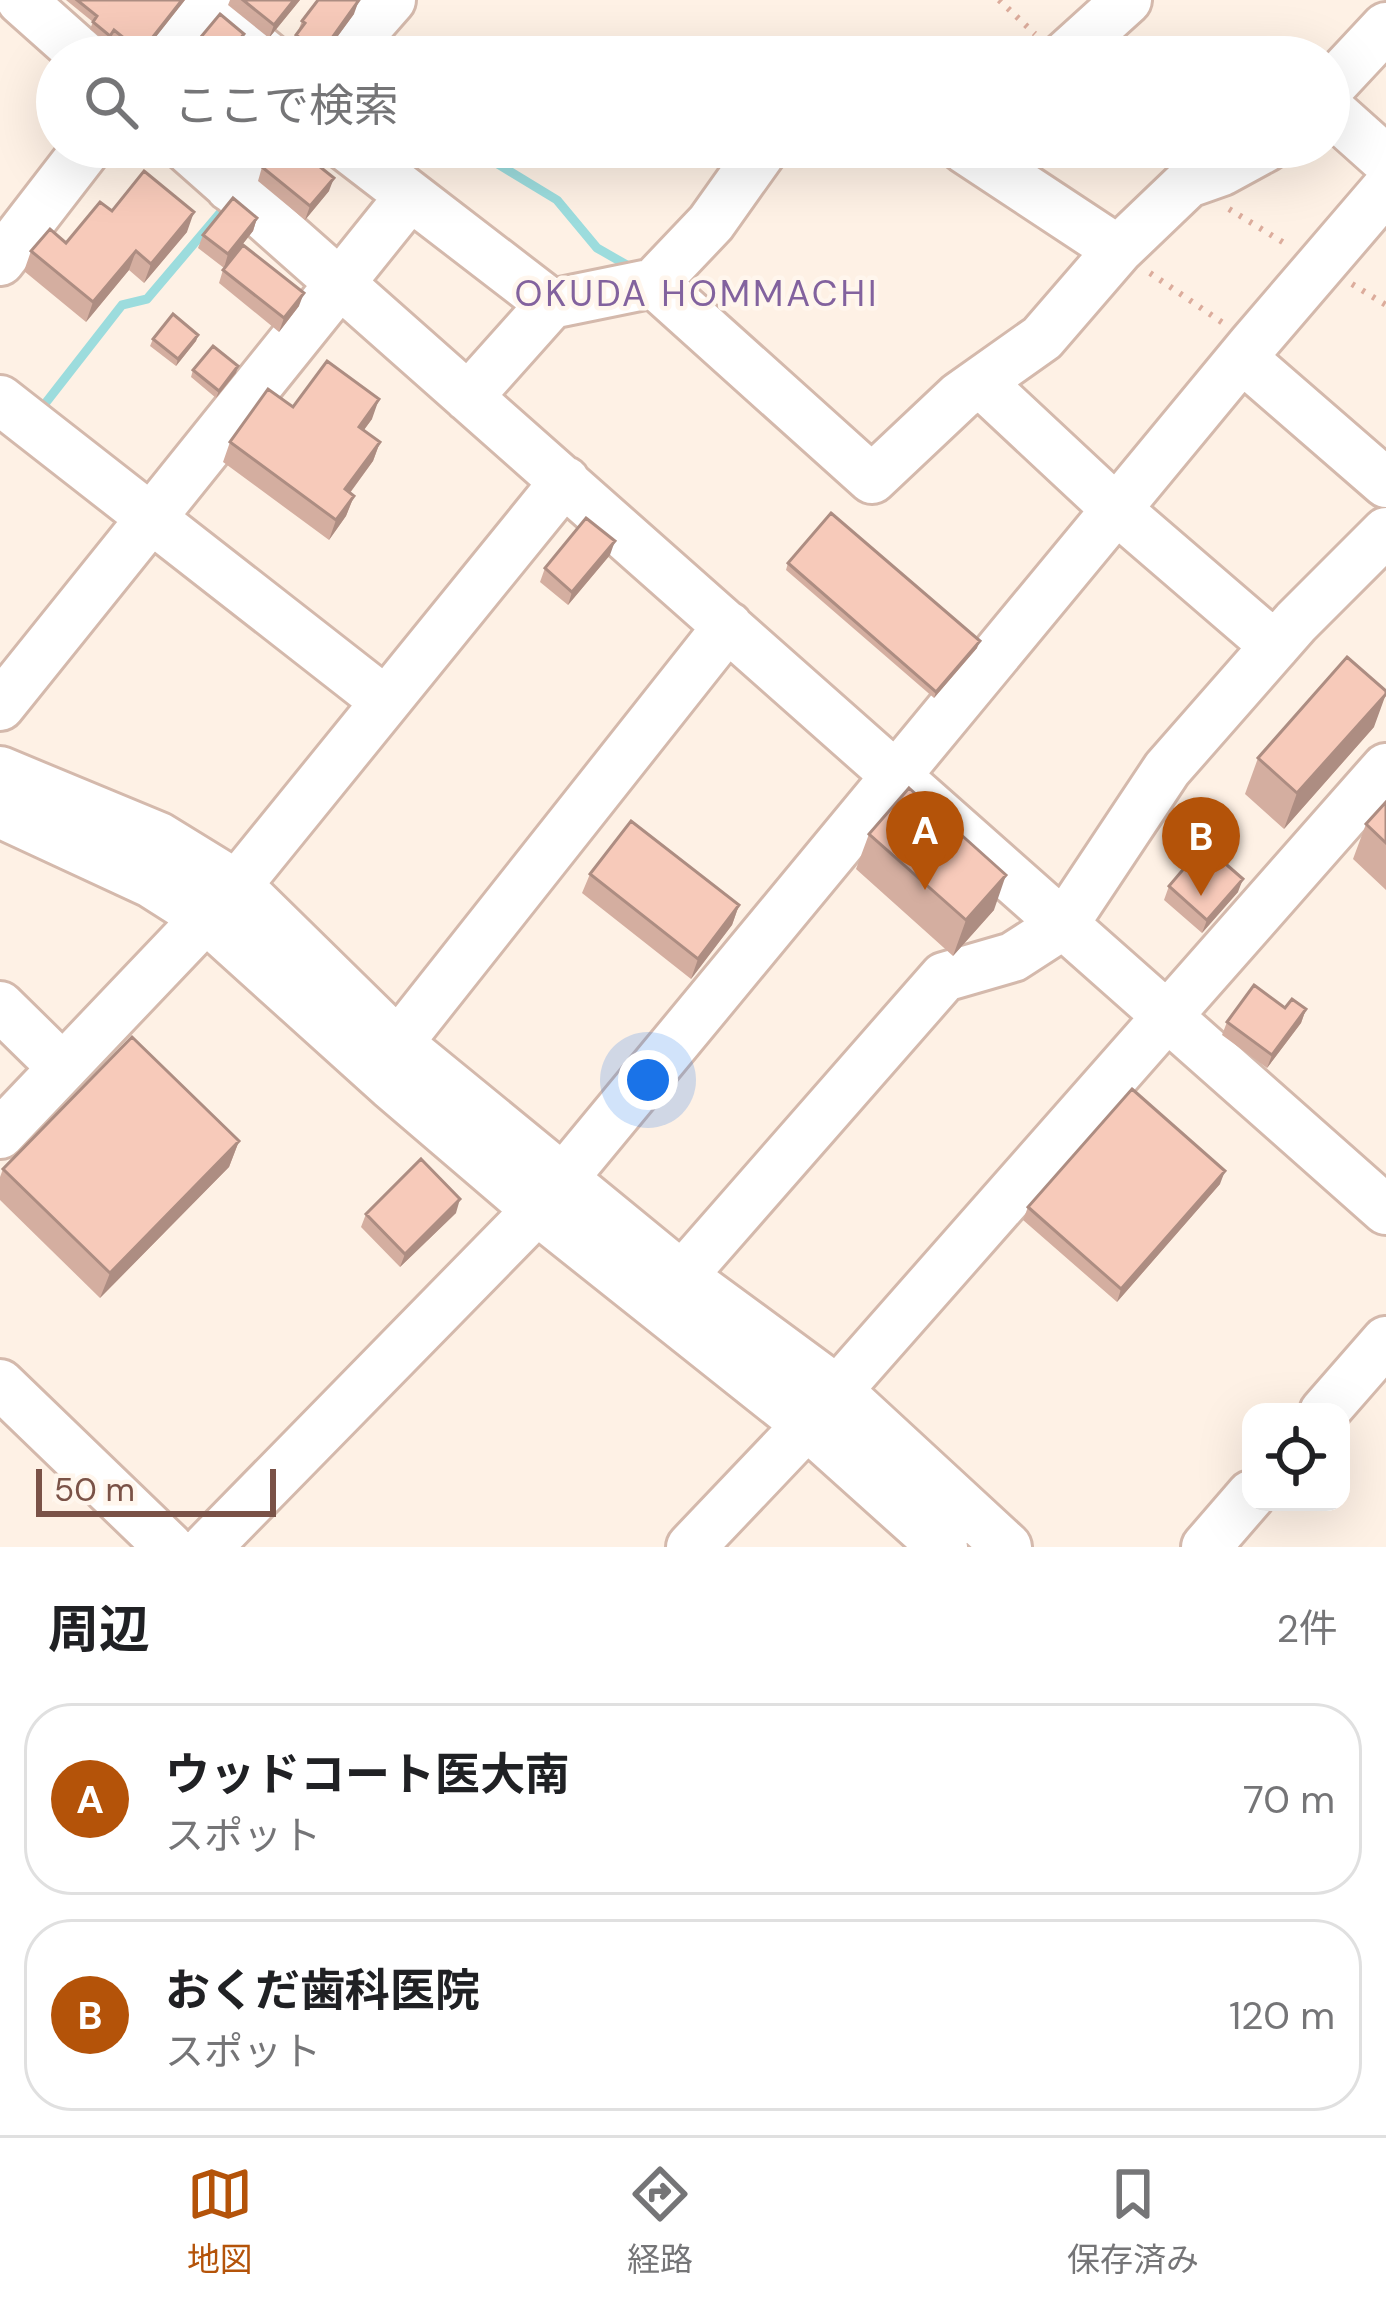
<!DOCTYPE html>
<html lang="ja">
<meta charset="utf-8">
<style>
:root{--surface:#fff;--page:#f2f2f2;--text:#202124;--muted:#757577;--line:#e0e0e0;--accent:#b45309}
body{margin:0;font-family:"DM Sans","Noto Sans JP",sans-serif;background:var(--page);color:var(--text)}
.controls{position:absolute;right:36px;bottom:36px;display:grid;overflow:hidden;border-radius:24px;box-shadow:0 12px 48px #0002}
.controls button{width:108px;height:108px;display:grid;place-items:center;padding:0;border:0;border-bottom:3px solid var(--line);background:var(--surface);color:var(--text);font:60px sans-serif}
.scale{position:absolute;left:36px;bottom:30px;width:240px;box-sizing:border-box;padding-left:12px;border:6px solid #7a5247;border-top:0;font-size:33px;line-height:42px;white-space:nowrap;color:#7a5247;-webkit-text-stroke:9px #fff6ed;paint-order:stroke}
.you{position:absolute;left:648px;top:1080px;width:42px;height:42px;margin:-30px;border:9px solid #fff;border-radius:50%;background:#1a73e8;box-shadow:0 0 0 18px #1a73e833}
.badge{display:grid;place-items:center;width:78px;height:78px;border-radius:50%;background:var(--accent);color:#fff;font-size:39px;font-weight:700}
.pin{position:absolute;translate:-50% -99px;filter:drop-shadow(0 3px 6px #0008)}
.pin::after{content:'';position:absolute;top:63px;width:42px;height:36px;background:inherit;clip-path:polygon(0 0,100% 0,50% 100%)}
.list{margin:0;padding:0;list-style:none}
h2{display:flex;justify-content:space-between;align-items:center;height:156px;margin:0;padding:0 48px;font-size:51px}
h2 small{font-size:39px;font-weight:400;color:var(--muted)}
.list li{display:grid;grid-template-columns:78px 1fr auto;gap:36px;align-items:center;box-sizing:border-box;height:192px;margin:0 24px 24px;padding:0 24px;border:3px solid var(--line);border-radius:48px}
.list b{display:block;font-size:45px;white-space:nowrap}
.list p{margin:0;font-size:39px;white-space:nowrap;color:var(--muted)}
.list em{font-size:39px;font-style:normal;color:var(--muted)}
.icon{flex:none;width:66px;height:66px;fill:none;stroke:currentColor;stroke-width:2;stroke-linecap:round;stroke-linejoin:round}
.map{position:relative;flex:none;width:1386px;height:1547px;overflow:hidden}
.search{position:absolute;background:var(--surface);box-shadow:0 12px 48px #0002;left:36px;right:36px;top:36px;height:132px;display:flex;align-items:center;gap:30px;box-sizing:border-box;padding:0 42px;border-radius:66px;color:var(--muted);font-size:45px}
.sheet{height:588px;background:var(--surface)}
nav{display:flex;justify-content:space-around;align-items:center;box-sizing:border-box;height:168px;border-top:3px solid var(--line);background:var(--surface);font-size:33px;color:var(--muted)}
nav a{display:grid;justify-items:center;gap:6px}
nav .on{color:var(--accent)}
.map>svg:first-child{display:block}
.lines{fill:none;stroke-linecap:round;stroke-linejoin:round}
.stream{stroke:#9cdcdd;stroke-width:9}
.minor-casing{stroke:#d4b9ac;stroke-width:54}
.path{stroke:#dcac9c;stroke-width:6;stroke-dasharray:3 9;stroke-linecap:butt}
.minor{stroke:#fff;stroke-width:48}
.wall{fill:#d4aea0}
.shaded-wall{fill:#ad8d82}
.building{fill:#f7caba;stroke:#ad8d82;stroke-width:3}
.labels{text-anchor:middle;stroke-width:9;stroke-linejoin:round;paint-order:stroke}
.neighbourhood-label{font-size:36px;letter-spacing:3px;fill:#82629e;stroke:#fff6ed}
</style>
<div class="map">
<svg width="1386" height="1547" viewBox="0 0 1386 1547">
<rect width="100%" height="100%" fill="#fef1e5"/>
<g class="lines">
<path class="stream" d="M 470,147 L 557,200 L 597,248 L 632,268
M 44,405 L 122,305 L 147,299 L 226,206"/>
<g class="minor-casing">
<path id="minor" d="M 21,0 L 85,57
M 205,5 L 268,57
M 161,57 L 209,0
M 341,57 L 391,0
M 1064,57 L 1127,0
M 1329,88 L 1386,27
M 1329,109 L 1386,160
M 186,147 L 1386,1210
M 347,147 L 551,304
M 965,149 L 1118,250 L 1188,183 L 1222,171 L 1266,147
M 230,187 L 264,147
M 0,261 L 88,147
M 654,283 L 872,479 L 960,396 L 1042,338 L 1118,250
M 1242,358 L 1386,483
M 980,382 L 1116,509 L 1275,646
M 468,397 L 551,304 L 654,283 L 711,223 L 765,147
M 0,400 L 385,701
M 0,706 L 410,196
M 0,771 L 159,837 L 237,885 L 398,1043 L 682,1276 L 837,1390 L 1007,1547
M 0,813 L 151,883 L 206,918 L 391,1085 L 537,1210 L 807,1425 L 943,1547
M 0,1006 L 63,1068
M 398,1043 L 728,626
M 0,1134 L 237,885 L 565,481
M 682,1276 L 944,977 L 1013,957 L 1064,924 L 1167,769 L 1296,622 L 1386,532
M 0,1384 L 169,1547
M 1324,1412 L 1386,1341
M 207,1547 L 537,1210 L 1253,344 L 1386,189
M 691,1547 L 807,1425 L 1386,768
M 1206,1547 L 1251,1495"/>
</g>
<path class="path" d="M 999,0 L 1035,34
M 1229,209 L 1289,246
M 1150,273 L 1223,323
M 1352,284 L 1386,305"/>
<use href="#minor" class="minor"/>
</g>
<path class="wall" d="M 66,0 L 185,0 L 140,57 L 137,57 L 111,37 L 107,42 L 90,29 L 93,22 Z
M 230,0 L 300,0 L 269,38 L 228,5 Z
M 354,14 L 332,44 L 334,45 L 330,57 L 302,57 L 291,49 L 302,21 Z
M 225,147 L 253,147 L 238,164 L 224,151 Z
M 262,167 L 329,191 L 305,220 L 258,181 Z
M 112,211 L 187,232 L 144,283 L 129,270 L 86,322 L 24,271 L 31,251 L 66,243 Z
M 257,218 L 253,231 L 224,268 L 198,248 L 203,235 Z
M 223,270 L 299,306 L 279,332 L 219,283 Z
M 198,335 L 196,341 L 176,366 L 150,346 L 153,339 Z
M 238,366 L 236,373 L 216,398 L 191,377 L 193,370 Z
M 293,407 L 372,419 L 364,430 L 380,442 L 373,461 L 350,493 L 354,496 L 346,516 L 329,540 L 223,462 L 230,442 Z
M 610,555 L 568,605 L 540,582 L 545,568 Z
M 788,563 L 977,648 L 934,698 L 786,570 Z
M 1374,727 L 1284,829 L 1245,794 L 1258,758 Z
M 1386,802 L 1386,890 L 1353,859 L 1366,824 Z
M 869,834 L 994,910 L 953,956 L 856,869 Z
M 590,874 L 739,905 L 732,925 L 691,979 L 582,893 Z
M 1169,886 L 1238,892 L 1202,933 L 1164,900 Z
M 1285,1008 L 1306,1009 L 1301,1023 L 1267,1068 L 1222,1035 L 1227,1022 Z
M 239,1141 L 229,1167 L 100,1298 L 0,1200 L 0,1177 L 3,1169 Z
M 1220,1184 L 1117,1302 L 1023,1220 L 1028,1207 Z
M 456,1213 L 400,1267 L 361,1227 L 366,1214 Z"/>
<path class="shaded-wall" d="M 182,0 L 185,0 L 140,57 L 141,52 Z
M 294,0 L 300,0 L 269,38 L 274,25 Z
M 359,0 L 354,14 L 324,55 L 329,42 Z
M 244,34 L 240,48 L 232,57 L 228,54 Z
M 334,178 L 329,191 L 305,220 L 310,206 Z
M 194,212 L 187,232 L 144,283 L 151,264 Z
M 257,218 L 253,231 L 224,268 L 228,254 Z
M 136,251 L 129,270 L 86,322 L 93,302 Z
M 304,293 L 299,306 L 279,332 L 284,318 Z
M 198,335 L 196,341 L 176,366 L 178,359 Z
M 238,366 L 236,373 L 216,398 L 219,391 Z
M 379,399 L 372,419 L 352,446 L 359,427 Z
M 380,442 L 373,461 L 338,509 L 345,489 Z
M 354,496 L 346,516 L 329,540 L 336,520 Z
M 615,541 L 610,555 L 568,605 L 572,592 Z
M 980,641 L 977,648 L 934,698 L 936,692 Z
M 1386,694 L 1374,727 L 1284,829 L 1297,793 Z
M 1006,875 L 994,910 L 953,956 L 966,920 Z
M 1243,879 L 1238,892 L 1202,933 L 1207,920 Z
M 739,905 L 732,925 L 691,979 L 698,959 Z
M 1306,1009 L 1301,1023 L 1267,1068 L 1272,1055 Z
M 239,1141 L 229,1167 L 100,1298 L 110,1273 Z
M 1225,1171 L 1220,1184 L 1117,1302 L 1121,1289 Z
M 460,1199 L 456,1213 L 400,1267 L 405,1254 Z"/>
<path class="building" d="M 77,0 L 182,0 L 141,52 L 114,30 L 110,36 L 93,22 L 97,16 Z
M 243,0 L 294,0 L 274,25 Z
M 318,0 L 359,0 L 329,42 L 334,45 L 325,57 L 296,35 L 305,23 L 302,21 Z
M 220,14 L 244,34 L 228,54 L 231,57 L 188,57 L 186,55 Z
M 244,42 L 263,57 L 231,57 Z
M 229,147 L 250,147 L 241,157 Z
M 279,147 L 295,147 L 334,178 L 310,206 L 262,167 Z
M 144,171 L 194,212 L 151,264 L 136,251 L 93,302 L 31,251 L 50,229 L 66,243 L 100,202 L 112,211 Z
M 233,198 L 257,218 L 228,254 L 203,235 Z
M 243,245 L 304,293 L 284,318 L 223,270 Z
M 173,314 L 198,335 L 178,359 L 153,339 Z
M 213,346 L 238,366 L 219,391 L 193,370 Z
M 327,361 L 379,399 L 359,427 L 380,442 L 345,489 L 354,496 L 336,520 L 230,442 L 268,389 L 293,407 Z
M 831,513 L 980,641 L 936,692 L 788,563 Z
M 586,518 L 615,541 L 572,592 L 545,568 Z
M 1347,657 L 1386,691 L 1386,694 L 1297,793 L 1258,758 Z
M 909,788 L 1006,875 L 966,920 L 869,834 Z
M 1386,802 L 1386,843 L 1366,824 Z
M 631,821 L 739,905 L 698,959 L 590,874 Z
M 1204,845 L 1243,879 L 1207,920 L 1169,886 Z
M 1254,985 L 1285,1008 L 1292,999 L 1306,1009 L 1272,1055 L 1227,1022 Z
M 132,1037 L 239,1141 L 110,1273 L 3,1169 Z
M 1132,1089 L 1225,1171 L 1121,1289 L 1028,1207 Z
M 421,1159 L 460,1199 L 405,1254 L 366,1214 Z"/>
<g class="labels">
<g class="neighbourhood-label">
<text x="697" y="306">OKUDA HOMMACHI</text>
</g>
</g>
</svg>
<div class="controls">
<button><svg class="icon" aria-label="locate" viewBox="0 0 24 24"><circle cx="12" cy="12" r="6"/><path d="M12 2v4M12 18v4M2 12h4M18 12h4"/></svg></button>
</div>
<div class="scale">50 m</div>
<div class="you"></div>
<div class="pin badge" style="left:925px;top:890px">A</div>
<div class="pin badge" style="left:1201px;top:896px">B</div>
<div class="search"><svg class="icon" aria-label="search" viewBox="0 0 24 24"><circle cx="10" cy="10" r="6"/><path d="M15 15l6 6"/></svg>ここで検索</div>
</div>
<section class="sheet">
<h2>周辺<small>2件</small></h2>
<ul class="list">
<li><span class="badge">A</span><div><b>ウッドコート医大南</b><p>スポット</p></div><em>70 m</em></li>
<li><span class="badge">B</span><div><b>おくだ歯科医院</b><p>スポット</p></div><em>120 m</em></li>
</ul>
</section>
<nav>
<a class="on"><svg class="icon" aria-label="map" viewBox="0 0 24 24"><path d="M3 6l6-2 6 2 6-2v14l-6 2-6-2-6 2zM9 4v14M15 6v14"/></svg>地図</a>
<a><svg class="icon" aria-label="directions" viewBox="0 0 24 24"><path d="M12 3l9 9-9 9-9-9zM9 14v-3h6M13 9l2 2-2 2"/></svg>経路</a>
<a><svg class="icon" aria-label="saved" viewBox="0 0 24 24"><path d="M7 4h10v16l-5-4-5 4z"/></svg>保存済み</a>
</nav>
